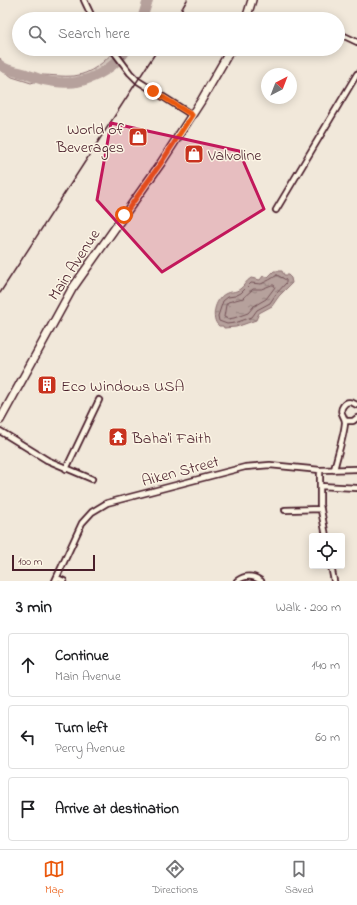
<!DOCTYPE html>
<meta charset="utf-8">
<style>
:root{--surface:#fff;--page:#f2f2f2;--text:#202124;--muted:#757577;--line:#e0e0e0;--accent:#ea580c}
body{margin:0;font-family:"Indie Flower",sans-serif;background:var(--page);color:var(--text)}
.controls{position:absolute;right:12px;bottom:12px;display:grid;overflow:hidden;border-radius:4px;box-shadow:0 2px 10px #0003}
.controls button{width:36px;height:36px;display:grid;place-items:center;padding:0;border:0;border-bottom:1px solid var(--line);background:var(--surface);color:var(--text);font:20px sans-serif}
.compass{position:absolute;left:261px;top:68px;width:36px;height:36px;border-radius:50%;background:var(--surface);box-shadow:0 2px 10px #0003;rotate:42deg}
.scale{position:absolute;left:12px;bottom:10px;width:83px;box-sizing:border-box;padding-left:4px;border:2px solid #4a1f2b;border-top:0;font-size:11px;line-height:14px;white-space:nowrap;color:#4a1f2b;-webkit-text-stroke:3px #fcf5e5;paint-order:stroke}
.stop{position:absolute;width:12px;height:12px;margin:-9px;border:3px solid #ea580c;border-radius:50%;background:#fff}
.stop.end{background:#ea580c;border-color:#fff;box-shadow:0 1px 4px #0008}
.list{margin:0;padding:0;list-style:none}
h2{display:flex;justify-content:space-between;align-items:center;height:52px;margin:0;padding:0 16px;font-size:17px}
h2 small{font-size:13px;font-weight:400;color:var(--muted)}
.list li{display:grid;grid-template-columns:26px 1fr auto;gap:12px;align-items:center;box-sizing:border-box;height:64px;margin:0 8px 8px;padding:0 8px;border:1px solid var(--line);border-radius:4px}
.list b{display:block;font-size:15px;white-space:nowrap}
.list p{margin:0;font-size:13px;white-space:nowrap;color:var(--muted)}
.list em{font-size:13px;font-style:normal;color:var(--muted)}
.icon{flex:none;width:22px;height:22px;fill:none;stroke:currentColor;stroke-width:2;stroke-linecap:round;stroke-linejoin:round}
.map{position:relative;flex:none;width:357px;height:581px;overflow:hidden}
.search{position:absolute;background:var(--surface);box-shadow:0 2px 10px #0003;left:12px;right:12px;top:12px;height:44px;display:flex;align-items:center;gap:10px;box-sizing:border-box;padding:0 14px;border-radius:22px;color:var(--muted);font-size:15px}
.sheet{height:268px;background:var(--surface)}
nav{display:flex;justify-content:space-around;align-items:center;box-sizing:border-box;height:56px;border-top:1px solid var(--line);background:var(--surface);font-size:11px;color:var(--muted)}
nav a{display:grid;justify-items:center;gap:2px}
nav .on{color:var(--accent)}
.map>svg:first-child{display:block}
.park{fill:url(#park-dots);stroke:#917476}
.water{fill:url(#water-ripples);stroke:#8b6d6f}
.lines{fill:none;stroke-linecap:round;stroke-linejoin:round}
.shore{stroke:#755358;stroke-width:1}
.river{stroke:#b6a19c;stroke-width:10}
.minor-casing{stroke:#4a1f2b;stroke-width:8}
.primary-casing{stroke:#4a1f2b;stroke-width:10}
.minor{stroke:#fcf5e5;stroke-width:4.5}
.primary{stroke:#fcf5e5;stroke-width:7}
.rail{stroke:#4a1f2b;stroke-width:1.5}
.route{stroke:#ea580c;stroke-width:5}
.marked{fill:#c2185b;fill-opacity:0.2;stroke:#c2185b;stroke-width:3;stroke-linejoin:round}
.labels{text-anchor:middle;stroke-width:3;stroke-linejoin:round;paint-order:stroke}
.poi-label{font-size:16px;fill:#4a1f2b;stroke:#fcf5e5;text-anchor:start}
.street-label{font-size:16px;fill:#4a1f2b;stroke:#fcf5e5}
</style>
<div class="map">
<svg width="357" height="581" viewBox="0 0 357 581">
<defs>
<pattern id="park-dots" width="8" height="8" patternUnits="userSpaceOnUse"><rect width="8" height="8" fill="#d8cac0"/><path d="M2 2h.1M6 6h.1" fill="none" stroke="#bbada5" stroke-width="1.8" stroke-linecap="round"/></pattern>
<pattern id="water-ripples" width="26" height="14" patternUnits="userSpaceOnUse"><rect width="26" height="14" fill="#b6a19c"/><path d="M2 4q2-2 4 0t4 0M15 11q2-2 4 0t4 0" fill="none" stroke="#96837f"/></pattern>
</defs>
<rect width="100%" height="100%" fill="#f1e8da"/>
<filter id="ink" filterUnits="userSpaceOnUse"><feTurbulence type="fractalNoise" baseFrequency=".025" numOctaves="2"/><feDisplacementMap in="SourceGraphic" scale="8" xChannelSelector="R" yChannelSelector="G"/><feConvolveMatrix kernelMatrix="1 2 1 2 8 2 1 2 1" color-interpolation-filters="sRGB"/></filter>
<g filter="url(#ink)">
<path class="park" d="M 115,49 L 118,53 C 110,66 90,79 74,81 C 60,83 45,77 31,83 L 12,77 L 0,68 L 0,58 C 4,70 20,74 31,78 L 37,75 L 42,75 C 52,75 63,77 74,76 C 90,74 106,62 115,49 Z"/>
<path class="water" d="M 274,271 L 282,271 L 284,275 L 288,275 L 291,278 L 292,283 L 279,296 L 272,306 L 259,313 L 256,320 L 236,327 L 224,328 L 223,326 L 219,326 C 210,319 215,299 225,294 C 230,291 235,293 240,289 C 244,286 246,281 251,278 L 260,280 L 263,276 L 268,277 Z"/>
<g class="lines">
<path class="shore" d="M 277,275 L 286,280 L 286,283 L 276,294 L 270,303 L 257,310 L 252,317 L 235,323 L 227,324 L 219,321 L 218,316 L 223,301 L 228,297 L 235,296 L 241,293 L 251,283 L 261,284 C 267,281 272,279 277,275 Z
M 272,285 L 274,285 L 275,287 L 266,299 L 254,306 L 248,313 L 234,318 L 228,319 L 224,317 L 226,305 L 228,302 L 243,298 L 253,289 L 261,289 Z"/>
<path class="river" d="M 142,19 L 148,0
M 0,65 C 7,71 15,71 23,73 C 30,75 36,78 43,80 C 51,82 70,84 77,82 C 97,78 116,66 127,49"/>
<g class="minor-casing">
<path id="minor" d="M 84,0 L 93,19
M 338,33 L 357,42
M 112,49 L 130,73 L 138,81 L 192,115
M 276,210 L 357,74
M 346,421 L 353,421 L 357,418
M 0,431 L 47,460 L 92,479
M 66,469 L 99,400
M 320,470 L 320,505 L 326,536
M 334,470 C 337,456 344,436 345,423 C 346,417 338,413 343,406 C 347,400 352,402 357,405
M 320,486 L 357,488
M 285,510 L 321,509
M 331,566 L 334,581
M 57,578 L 64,581
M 55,581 L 82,523 L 92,512 L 107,503 L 245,467 L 270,465 L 320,470 L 357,469
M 237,581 C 245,575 253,575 261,581"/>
</g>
<g class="primary-casing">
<path id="primary" d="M 246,19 L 252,0
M 0,420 L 72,289 L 161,163 L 201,101 L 231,49"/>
</g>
<use href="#minor" class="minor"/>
<use href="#primary" class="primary"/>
<path class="rail" d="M 176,19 L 187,0
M 0,293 L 158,49"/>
</g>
</g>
<g class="lines" filter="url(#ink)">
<path class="route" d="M 124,215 L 161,163 L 192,115 L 153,91"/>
</g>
<path class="marked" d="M 111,123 L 239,151 L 264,209 L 162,272 L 97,200 Z"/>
<defs>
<g id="shop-square" transform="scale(1)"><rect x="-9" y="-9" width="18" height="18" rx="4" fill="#c8321e" stroke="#fcf5e5"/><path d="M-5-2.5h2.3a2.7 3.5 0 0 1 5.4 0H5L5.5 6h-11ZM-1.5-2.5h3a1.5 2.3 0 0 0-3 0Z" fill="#fff"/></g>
<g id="building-square" transform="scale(1)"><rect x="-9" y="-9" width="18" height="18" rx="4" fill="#c8321e" stroke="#fcf5e5"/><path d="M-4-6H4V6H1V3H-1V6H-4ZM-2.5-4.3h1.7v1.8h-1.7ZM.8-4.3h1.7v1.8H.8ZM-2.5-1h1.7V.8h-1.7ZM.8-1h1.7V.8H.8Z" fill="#fff"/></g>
<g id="temple-square" transform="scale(1)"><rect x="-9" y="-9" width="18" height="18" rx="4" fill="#c8321e" stroke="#fcf5e5"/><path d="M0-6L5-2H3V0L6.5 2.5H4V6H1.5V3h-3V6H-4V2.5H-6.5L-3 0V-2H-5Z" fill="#fff"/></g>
</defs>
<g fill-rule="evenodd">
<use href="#shop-square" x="138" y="137"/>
<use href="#shop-square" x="194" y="154"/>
<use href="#building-square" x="47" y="385"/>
<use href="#temple-square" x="118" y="437"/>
</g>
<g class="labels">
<g class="poi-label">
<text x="124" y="134" text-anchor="end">World of<tspan x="124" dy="18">Beverages</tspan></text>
<text x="208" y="160">Valvoline</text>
<text x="61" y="391">Eco Windows USA</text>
<text x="132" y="443">Baha'i Faith</text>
</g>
<g class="street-label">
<text transform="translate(73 264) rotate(-57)" y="6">Main Avenue</text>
<text transform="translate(180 470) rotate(-15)" y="6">Aiken Street</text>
</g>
</g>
</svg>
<div class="controls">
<button><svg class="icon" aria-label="locate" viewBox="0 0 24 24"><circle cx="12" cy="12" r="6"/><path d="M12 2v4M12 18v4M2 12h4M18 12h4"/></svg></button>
</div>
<svg class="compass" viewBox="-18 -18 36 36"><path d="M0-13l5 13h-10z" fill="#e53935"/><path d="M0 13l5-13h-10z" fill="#757577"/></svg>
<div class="scale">100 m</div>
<div class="stop" style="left:124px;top:215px"></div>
<div class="stop end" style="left:153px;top:91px"></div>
<div class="search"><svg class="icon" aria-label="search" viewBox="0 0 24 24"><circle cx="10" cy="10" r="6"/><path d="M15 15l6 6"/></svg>Search here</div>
</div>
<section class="sheet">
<h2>3 min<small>Walk · 200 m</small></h2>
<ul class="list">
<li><svg class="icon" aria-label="ahead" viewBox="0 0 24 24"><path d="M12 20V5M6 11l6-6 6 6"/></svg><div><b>Continue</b><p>Main Avenue</p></div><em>140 m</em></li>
<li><svg class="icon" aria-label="left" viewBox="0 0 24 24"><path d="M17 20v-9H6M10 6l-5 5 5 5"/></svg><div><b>Turn left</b><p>Perry Avenue</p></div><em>60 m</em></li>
<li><svg class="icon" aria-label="arrive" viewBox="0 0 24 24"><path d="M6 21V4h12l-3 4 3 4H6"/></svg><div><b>Arrive at destination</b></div></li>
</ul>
</section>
<nav>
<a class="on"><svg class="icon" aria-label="map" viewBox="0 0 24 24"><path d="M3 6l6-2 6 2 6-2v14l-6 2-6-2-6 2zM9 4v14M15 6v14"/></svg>Map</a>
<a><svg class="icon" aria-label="directions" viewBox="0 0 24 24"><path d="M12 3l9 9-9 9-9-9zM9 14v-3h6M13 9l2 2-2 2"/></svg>Directions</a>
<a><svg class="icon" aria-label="saved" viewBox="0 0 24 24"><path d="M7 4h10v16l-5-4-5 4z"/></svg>Saved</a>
</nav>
